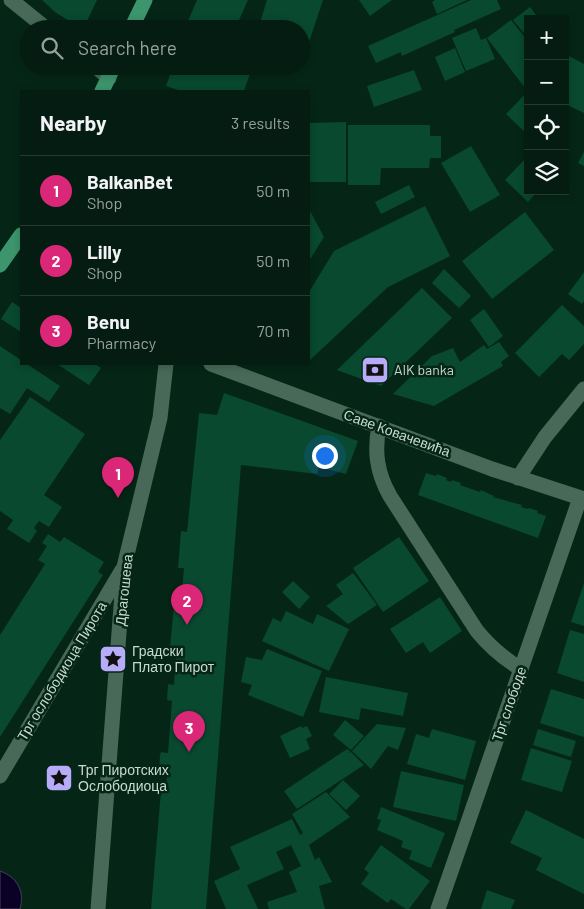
<!DOCTYPE html>
<meta charset="utf-8">
<style>
:root{--surface:#041c11;--page:#12291f;--text:#f1f3f6;--muted:#97a19f;--line:#253a31;--accent:#db2777}
body{margin:0;font-family:Barlow,sans-serif;background:var(--page);color:var(--text)}
.controls{position:absolute;right:15px;top:15px;display:grid;overflow:hidden;border-radius:0px;box-shadow:0 2px 8px #0003}
.controls button{width:45px;height:45px;display:grid;place-items:center;padding:0;border:0;border-bottom:1px solid var(--line);background:var(--surface);color:var(--text);font:25px sans-serif}
.you{position:absolute;left:324px;top:455px;width:18px;height:18px;margin:-12px;border:4px solid #fff;border-radius:50%;background:#1a73e8;box-shadow:0 0 0 8px #1a73e833}
.badge{display:grid;place-items:center;width:32px;height:32px;border-radius:50%;background:var(--accent);color:#fff;font-size:16px;font-weight:700}
.pin{position:absolute;translate:-50% -41px;filter:drop-shadow(0 1px 2px #0008)}
.pin::after{content:'';position:absolute;top:26px;width:18px;height:15px;background:inherit;clip-path:polygon(0 0,100% 0,50% 100%)}
.list{margin:0;padding:0;list-style:none}
h2{display:flex;justify-content:space-between;align-items:center;height:65px;margin:0;padding:0 20px;font-size:21px}
h2 small{font-size:16px;font-weight:400;color:var(--muted)}
.list li{display:grid;grid-template-columns:32px 1fr auto;gap:15px;align-items:center;box-sizing:border-box;height:70px;padding:0 20px;border-top:1px solid var(--line)}
.list b{display:block;font-size:19px;white-space:nowrap}
.list p{margin:0;font-size:16px;white-space:nowrap;color:var(--muted)}
.list em{font-size:16px;font-style:normal;color:var(--muted)}
.icon{flex:none;width:28px;height:28px;fill:none;stroke:currentColor;stroke-width:2;stroke-linecap:round;stroke-linejoin:round}
.map{position:relative;flex:none;width:584px;height:909px;overflow:hidden}
.search{position:absolute;background:var(--surface);box-shadow:0 2px 8px #0003;left:20px;top:20px;width:290px;height:55px;display:flex;align-items:center;gap:12px;box-sizing:border-box;padding:0 18px;border-radius:28px;color:var(--muted);font-size:19px}
.panel{position:absolute;background:var(--surface);box-shadow:0 2px 8px #0003;left:20px;top:90px;width:290px;height:275px;border-radius:0px}
.map>svg:first-child{display:block}
.water{fill:#0b0025;stroke:#444158}
.building{fill:#08492f}
.lines{fill:none;stroke-linecap:round;stroke-linejoin:round}
.minor{stroke:#486957;stroke-width:15}
.major{stroke:#3d956d;stroke-width:15}
.labels{text-anchor:middle;stroke-width:5;stroke-linejoin:round;paint-order:stroke}
.poi-label{font-size:14px;fill:#c8dad0;stroke:#052617;text-anchor:start}
.street-label{font-size:14px;fill:#c8dad0;stroke:#052617}
</style>
<div class="map">
<svg width="584" height="909" viewBox="0 0 584 909">
<rect width="100%" height="100%" fill="#052617"/>
<path class="water" d="M 0,871 C 17,877 25,891 20,909 L 0,909 Z"/>
<path class="building" d="M 42,0 L 97,0 L 87,21 L 74,24 L 55,12 Z
M 197,0 L 248,0 L 235,29 L 206,29 L 188,21 Z
M 267,0 L 323,0 L 309,42 L 301,40 L 301,29 L 268,29 L 259,26 Z
M 359,0 L 392,0 L 370,16 Z
M 435,0 L 467,0 L 437,14 L 432,2 Z
M 471,0 L 497,0 L 501,9 L 454,30 L 455,32 L 402,56 L 401,52 L 376,63 L 368,46 Z
M 530,7 L 539,19 L 528,19 L 528,38 L 513,20 Z
M 511,20 L 528,41 L 528,86 L 525,88 L 487,38 Z
M 476,28 L 481,40 L 486,38 L 495,59 L 466,71 L 452,38 Z
M 455,48 L 465,72 L 445,81 L 435,57 Z
M 565,54 L 584,64 L 584,113 L 565,104 Z
M 173,66 L 238,66 L 251,71 L 244,91 L 181,91 L 166,86 Z
M 414,70 L 422,90 L 374,107 L 367,86 Z
M 528,91 L 528,135 L 506,114 Z
M 346,122 L 346,182 L 309,182 L 309,123 Z
M 348,125 L 430,125 L 430,136 L 441,136 L 441,158 L 430,158 L 429,168 L 381,168 L 380,185 L 348,185 Z
M 471,146 L 500,195 L 470,212 L 441,163 Z
M 584,152 L 584,166 L 578,163 Z
M 528,156 L 528,191 L 538,191 L 528,202 L 505,180 Z
M 409,185 L 415,197 L 381,214 L 375,202 Z
M 425,206 L 450,256 L 388,287 L 309,361 L 309,292 L 334,251 Z
M 309,209 L 324,237 L 309,261 Z
M 525,212 L 554,250 L 492,299 L 462,261 Z
M 444,269 L 471,296 L 459,308 L 432,283 Z
M 584,272 L 584,301 L 582,304 L 568,294 Z
M 422,288 L 452,318 L 381,386 L 337,370 Z
M 12,302 L 21,308 L 21,332 L 1,319 Z
M 562,305 L 584,326 L 584,344 L 569,360 L 562,354 L 539,377 L 515,353 Z
M 484,309 L 503,336 L 489,347 L 470,320 Z
M 499,342 L 509,356 L 501,362 L 503,366 L 434,406 L 393,394 L 432,356 L 453,348 L 460,362 L 484,345 L 487,349 Z
M 0,346 L 21,360 L 21,364 L 27,364 L 60,386 L 49,402 L 27,388 L 10,414 L 0,408 Z
M 57,364 L 95,364 L 101,368 L 89,385 Z
M 224,393 L 358,441 L 346,474 L 319,467 L 317,474 L 241,465 L 206,909 L 151,909 L 161,791 L 166,792 L 167,774 L 159,773 L 160,755 L 161,752 L 168,753 L 172,701 L 167,700 L 168,684 L 174,685 L 176,653 L 177,648 L 170,647 L 174,606 L 174,602 L 181,602 L 184,568 L 178,568 L 181,531 L 187,532 L 199,413 L 217,415 Z
M 30,397 L 85,434 L 44,495 L 62,507 L 49,527 L 39,521 L 34,528 L 37,531 L 29,543 L 7,529 L 13,520 L 0,511 L 0,440 Z
M 426,473 L 436,476 L 437,474 L 447,478 L 446,480 L 451,482 L 452,480 L 461,483 L 460,485 L 480,492 L 481,490 L 494,496 L 493,497 L 522,505 L 521,507 L 528,509 L 529,508 L 538,511 L 537,513 L 546,516 L 538,538 L 418,495 Z
M 48,534 L 60,542 L 64,537 L 104,562 L 98,572 L 103,575 L 0,737 L 0,635 L 45,564 L 38,560 L 47,546 L 42,543 Z
M 399,537 L 429,581 L 383,612 L 353,568 Z
M 353,573 L 377,605 L 348,624 L 326,606 L 343,594 L 336,585 Z
M 293,581 L 310,597 L 299,609 L 282,592 Z
M 584,583 L 584,626 L 571,622 Z
M 440,597 L 462,631 L 430,653 L 423,642 L 406,653 L 390,629 Z
M 286,611 L 313,624 L 317,614 L 349,629 L 329,671 L 262,641 L 273,618 L 281,622 Z
M 570,630 L 584,634 L 584,682 L 557,673 Z
M 267,649 L 322,671 L 303,717 L 248,695 L 252,685 L 241,682 L 246,657 L 262,660 Z
M 326,677 L 408,693 L 403,716 L 361,708 L 359,720 L 319,712 Z
M 551,689 L 584,699 L 584,737 L 540,723 Z
M 345,720 L 364,736 L 351,750 L 333,735 Z
M 377,724 L 406,728 L 398,750 L 388,746 L 371,769 L 352,751 Z
M 301,726 L 302,728 L 307,726 L 312,736 L 306,739 L 310,749 L 290,758 L 280,736 Z
M 432,729 L 476,741 L 465,780 L 407,764 L 416,734 L 429,738 Z
M 538,729 L 576,741 L 571,757 L 533,745 Z
M 531,748 L 572,761 L 562,792 L 521,780 Z
M 347,749 L 350,751 L 349,753 L 351,752 L 364,765 L 297,809 L 284,791 Z
M 401,771 L 464,785 L 456,821 L 393,807 Z
M 343,780 L 360,796 L 346,810 L 329,794 Z
M 326,792 L 350,817 L 309,845 L 315,860 L 319,857 L 332,882 L 319,886 L 325,909 L 269,909 L 267,902 L 297,892 L 289,872 L 301,866 L 291,845 L 276,852 L 284,869 L 247,885 L 258,909 L 226,909 L 214,881 L 240,869 L 230,847 L 292,819 L 300,835 L 303,833 L 292,814 Z
M 381,807 L 445,833 L 431,868 L 409,859 L 412,851 L 401,847 L 403,841 L 377,830 L 381,820 L 377,819 Z
M 526,810 L 584,839 L 584,894 L 536,870 L 542,858 L 510,843 Z
M 381,845 L 430,881 L 409,909 L 406,909 L 391,899 L 388,903 L 361,884 L 369,873 L 364,869 Z
M 487,890 L 515,900 L 511,909 L 481,909 Z"/>
<g class="lines">
<path class="minor" d="M 11,0 L 47,29
M 95,66 L 109,78
M 211,364 L 492,469 L 584,499
M 379,426 C 374,452 377,473 390,496 L 477,631 C 490,647 503,658 521,669
M 518,478 L 545,437 L 584,389
M 0,776 L 122,570
M 98,909 L 124,567 L 160,418 L 166,364
M 438,909 L 580,498"/>
<path class="major" d="M 131,29 L 145,0
M 102,91 L 114,66
M 0,265 L 21,235"/>
</g>
<defs>
<g id="bank-square" transform="scale(1.4375)"><rect x="-9" y="-9" width="18" height="18" rx="4" fill="#b6acf8" stroke="#052617"/><path d="M-6-4H6V4H-6ZM0-2.3a2.3 2.3 0 1 0 0 4.6a2.3 2.3 0 1 0 0-4.6Z" fill="#111"/></g>
<g id="sight-square" transform="scale(1.4375)"><rect x="-9" y="-9" width="18" height="18" rx="4" fill="#b6acf8" stroke="#052617"/><path d="M0-6L1.8-2.2L6-1.7L2.9 1.2L3.7 5.4L0 3.3L-3.7 5.4L-2.9 1.2L-6-1.7L-1.8-2.2Z" fill="#111"/></g>
</defs>
<g fill-rule="evenodd">
<use href="#bank-square" x="375" y="370"/>
<use href="#sight-square" x="113" y="659"/>
<use href="#sight-square" x="59" y="778"/>
</g>
<g class="labels">
<g class="poi-label">
<text x="394" y="375">AIK banka</text>
<text x="132" y="656">Градски<tspan x="132" dy="16">Плато Пирот</tspan></text>
<text x="78" y="775">Трг Пиротских<tspan x="78" dy="16">Ослободиоца</tspan></text>
</g>
<g class="street-label">
<text transform="translate(397 433) rotate(20)" y="5">Саве Ковачевића</text>
<text transform="translate(124 590) rotate(-84)" y="5">Драгошева</text>
<text transform="translate(62 671) rotate(-59)" y="5">Трг ослободиоца Пирота</text>
<text transform="translate(509 704) rotate(-71)" y="5">Трг слободе</text>
</g>
</g>
</svg>
<div class="controls">
<button>+</button>
<button>−</button>
<button><svg class="icon" aria-label="locate" viewBox="0 0 24 24"><circle cx="12" cy="12" r="6"/><path d="M12 2v4M12 18v4M2 12h4M18 12h4"/></svg></button>
<button><svg class="icon" aria-label="layers" viewBox="0 0 24 24"><path d="M12 4l9 5-9 5-9-5zM3 14l9 5 9-5"/></svg></button>
</div>
<div class="you"></div>
<div class="pin badge" style="left:118px;top:498px">1</div>
<div class="pin badge" style="left:187px;top:625px">2</div>
<div class="pin badge" style="left:189px;top:752px">3</div>
<div class="search"><svg class="icon" aria-label="search" viewBox="0 0 24 24"><circle cx="10" cy="10" r="6"/><path d="M15 15l6 6"/></svg>Search here</div>
<section class="panel">
<h2>Nearby<small>3 results</small></h2>
<ul class="list">
<li><span class="badge">1</span><div><b>BalkanBet</b><p>Shop</p></div><em>50 m</em></li>
<li><span class="badge">2</span><div><b>Lilly</b><p>Shop</p></div><em>50 m</em></li>
<li><span class="badge">3</span><div><b>Benu</b><p>Pharmacy</p></div><em>70 m</em></li>
</ul>
</section>
</div>
